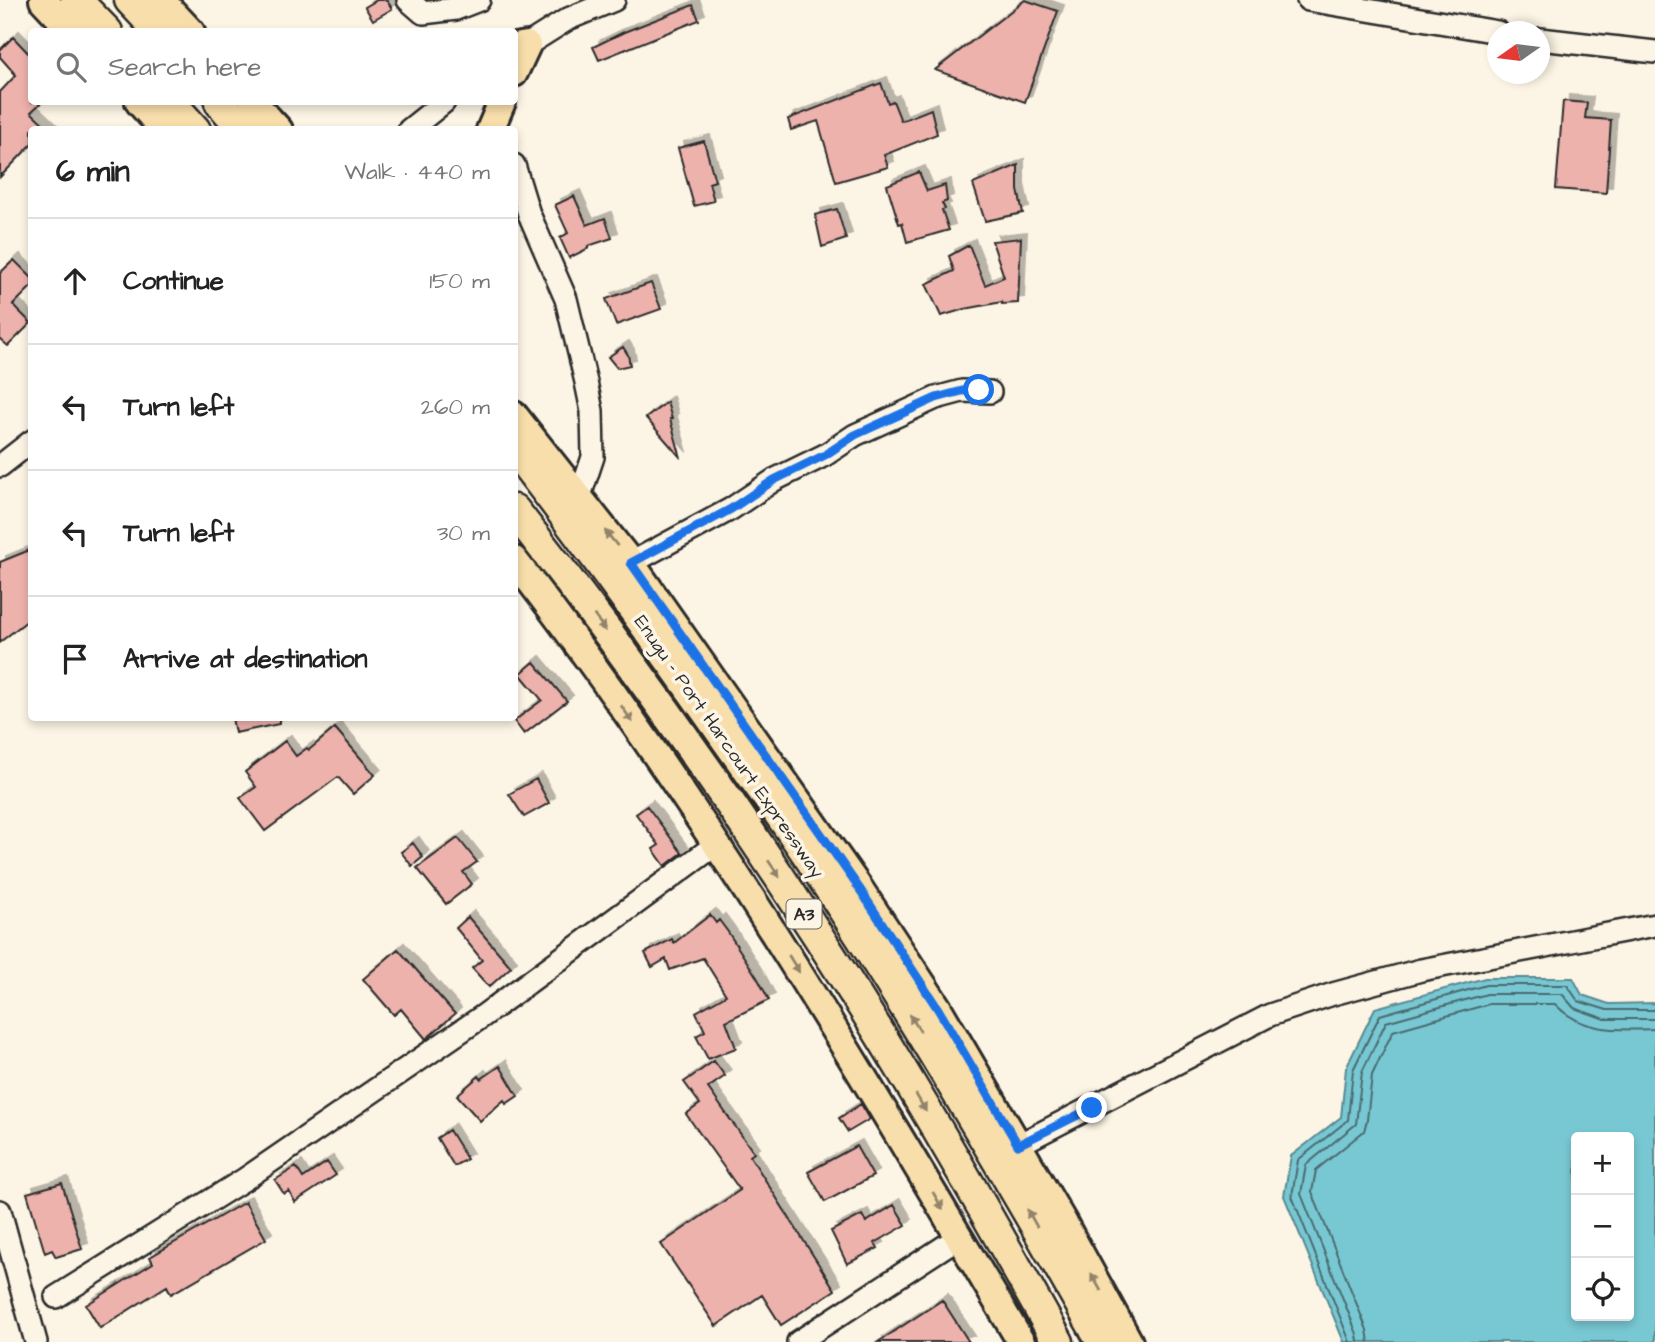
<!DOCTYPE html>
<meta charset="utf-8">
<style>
:root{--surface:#fff;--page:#f6f6f6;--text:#222;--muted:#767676;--line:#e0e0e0}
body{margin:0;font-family:"Architects Daughter",sans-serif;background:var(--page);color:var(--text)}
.controls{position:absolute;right:21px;bottom:21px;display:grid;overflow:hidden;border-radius:7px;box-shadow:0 4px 10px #0003}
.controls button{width:63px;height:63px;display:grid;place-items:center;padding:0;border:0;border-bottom:2px solid var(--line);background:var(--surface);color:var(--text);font:35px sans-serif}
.compass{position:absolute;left:1487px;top:21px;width:63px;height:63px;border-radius:50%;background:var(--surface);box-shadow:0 4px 10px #0003;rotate:256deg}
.stop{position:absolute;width:21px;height:21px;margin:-16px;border:5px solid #1a73e8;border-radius:50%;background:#fff}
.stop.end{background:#1a73e8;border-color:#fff;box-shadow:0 2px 7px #0008}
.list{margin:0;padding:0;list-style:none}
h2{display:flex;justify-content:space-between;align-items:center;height:91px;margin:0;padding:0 28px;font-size:30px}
h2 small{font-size:23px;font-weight:400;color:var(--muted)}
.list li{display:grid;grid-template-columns:46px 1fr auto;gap:21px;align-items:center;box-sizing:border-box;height:126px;padding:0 28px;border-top:2px solid var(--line)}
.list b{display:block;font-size:26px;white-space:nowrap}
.list em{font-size:23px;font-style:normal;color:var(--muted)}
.icon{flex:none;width:38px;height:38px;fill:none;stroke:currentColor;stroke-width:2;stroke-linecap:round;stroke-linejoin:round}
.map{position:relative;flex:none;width:1655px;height:1342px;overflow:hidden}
.search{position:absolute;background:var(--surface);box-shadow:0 4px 10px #0003;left:28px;top:28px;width:490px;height:77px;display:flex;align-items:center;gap:18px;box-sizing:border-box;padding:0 24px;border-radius:7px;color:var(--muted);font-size:26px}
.panel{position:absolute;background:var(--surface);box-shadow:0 4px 10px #0003;left:28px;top:126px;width:490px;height:595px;border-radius:7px}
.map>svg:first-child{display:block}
.water{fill:#78c8d3;stroke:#598990;stroke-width:2;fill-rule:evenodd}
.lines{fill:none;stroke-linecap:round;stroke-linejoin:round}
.shore{stroke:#4a6a6e;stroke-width:2}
.building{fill:#eeb2ad;stroke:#2b2b2b;stroke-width:2;filter:url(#shadow)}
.minor-casing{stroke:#2b2b2b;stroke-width:26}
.major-casing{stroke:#2b2b2b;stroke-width:32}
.highway-casing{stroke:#2b2b2b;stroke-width:35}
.minor{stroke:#fcf5e5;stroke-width:21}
.major{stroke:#f8deab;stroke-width:26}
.highway{stroke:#f8deab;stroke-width:30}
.oneway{fill:#92846b}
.route{stroke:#1a73e8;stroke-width:9}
.labels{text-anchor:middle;stroke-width:7;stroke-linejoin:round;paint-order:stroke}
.shield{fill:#fcf5e5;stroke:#6a6863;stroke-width:2}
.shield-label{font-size:18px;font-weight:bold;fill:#2b2b2b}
.street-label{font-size:19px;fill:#2b2b2b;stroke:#fcf5e5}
</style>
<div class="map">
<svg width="1655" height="1342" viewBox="0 0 1655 1342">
<defs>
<filter id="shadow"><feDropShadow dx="6" dy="-6" stdDeviation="0" flood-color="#0004"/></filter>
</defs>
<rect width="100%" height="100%" fill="#fcf5e5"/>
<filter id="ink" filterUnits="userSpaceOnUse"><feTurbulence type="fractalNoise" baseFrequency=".0143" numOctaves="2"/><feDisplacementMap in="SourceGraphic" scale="14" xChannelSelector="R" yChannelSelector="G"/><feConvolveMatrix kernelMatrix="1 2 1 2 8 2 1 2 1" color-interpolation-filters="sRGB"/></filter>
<g filter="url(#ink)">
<path class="water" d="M 1485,978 L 1573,978 L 1582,995 L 1609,1004 L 1655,1003 L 1655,1342 L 1344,1342 L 1284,1196 L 1291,1156 L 1341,1117 L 1346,1068 L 1375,1008 ZM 1576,1137 L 1629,1137 L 1629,1316 L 1576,1316 Z"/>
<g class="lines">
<path class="shore" d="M 1350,1342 L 1292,1196 L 1298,1160 L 1348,1120 L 1353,1070 L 1380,1015 L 1486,985 L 1567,985 L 1578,1001 L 1607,1010 L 1655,1010
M 1358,1342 L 1357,1334 L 1301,1194 L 1306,1165 L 1356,1124 L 1362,1072 L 1386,1022 L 1487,994 L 1562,994 L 1574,1008 L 1605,1019 L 1655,1019
M 1369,1342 L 1367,1330 L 1312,1192 L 1316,1170 L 1364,1131 L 1367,1120 L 1372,1075 L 1393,1031 L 1489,1004 L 1555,1004 C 1582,1033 1618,1030 1655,1029"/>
</g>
<path class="building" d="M 377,0 L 387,0 L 392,9 L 373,20 L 365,7 Z
M 1025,0 L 1058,11 L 1025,102 L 935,70 Z
M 693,5 L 699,20 L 599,60 L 593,47 L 624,32 Z
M 13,37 L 32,57 L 32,102 L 42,102 L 31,112 L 50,130 L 32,130 L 32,144 L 0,177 L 0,92 L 16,75 L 0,57 L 0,50 Z
M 881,83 L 888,103 L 893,101 L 901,121 L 931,109 L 937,134 L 884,155 L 888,167 L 836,182 L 818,121 L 791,130 L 788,119 Z
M 1563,101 L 1587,103 L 1585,118 L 1611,120 L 1606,193 L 1556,189 Z
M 704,141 L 715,181 L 709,183 L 714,201 L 694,206 L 678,148 Z
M 1018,165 L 1018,190 L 1023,213 L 985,221 L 973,184 Z
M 919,172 L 927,191 L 945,185 L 947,201 L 942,203 L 945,209 L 942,210 L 949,230 L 907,242 L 902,223 L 899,224 L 887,185 Z
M 574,196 L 587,225 L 605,218 L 612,238 L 588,246 L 589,248 L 569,258 L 560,238 L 568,233 L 555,205 Z
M 837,209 L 846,239 L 822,247 L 815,215 Z
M 1021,238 L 1018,303 L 1002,304 L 1002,302 L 965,309 L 941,316 L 926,284 L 954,271 L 949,256 L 969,245 L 985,285 L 1004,277 L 992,241 Z
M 14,260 L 32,278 L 32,286 L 13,305 L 31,323 L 8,346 L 0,339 L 0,273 Z
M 651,283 L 661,309 L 616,325 L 606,299 Z
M 623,347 L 628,355 L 630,365 L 617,368 L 608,357 Z
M 667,402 L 672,419 L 670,419 L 681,458 L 646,418 Z
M 32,549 L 32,617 L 0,642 L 0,562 Z
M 534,662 L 567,701 L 524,734 L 514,721 L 542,700 L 520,674 Z
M 232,718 L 279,718 L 279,724 L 235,733 Z
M 335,728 L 375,775 L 353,794 L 338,777 L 265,831 L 240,798 L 256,787 L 245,772 L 285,741 L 296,756 L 307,748 L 309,750 Z
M 536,779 L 549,803 L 524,817 L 509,794 Z
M 647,806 L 682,853 L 665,866 L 653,849 L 659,845 L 636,814 Z
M 458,838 L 477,862 L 463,872 L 472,884 L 446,904 L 417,868 Z
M 413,843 L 423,857 L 412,866 L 401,852 Z
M 710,915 L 716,923 L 719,920 L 728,932 L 758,979 L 769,1000 L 726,1021 L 736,1048 L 708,1059 L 696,1036 L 705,1031 L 696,1012 L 726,995 L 703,958 L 670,970 L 666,959 L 652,967 L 645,953 L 672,939 L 674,943 Z
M 468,917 L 511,967 L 489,987 L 472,968 L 482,960 L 456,928 Z
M 398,949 L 455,1014 L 426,1039 L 401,1009 L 394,1015 L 363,979 Z
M 714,1061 L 725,1076 L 708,1088 L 754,1153 L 750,1156 L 835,1290 L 781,1325 L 762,1295 L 716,1326 L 661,1244 L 740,1190 L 686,1114 L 700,1104 L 684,1082 Z
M 500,1066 L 518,1096 L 506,1104 L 504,1100 L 480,1121 L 457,1095 L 479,1076 L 481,1079 Z
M 861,1104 L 870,1119 L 848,1132 L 839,1118 Z
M 449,1130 L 467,1159 L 454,1166 L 437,1138 Z
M 856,1146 L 873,1176 L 825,1202 L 808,1172 Z
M 327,1162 L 336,1175 L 295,1202 L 289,1191 L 284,1194 L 275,1180 L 296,1167 L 303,1178 Z
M 62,1183 L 82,1249 L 56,1257 L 52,1250 L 45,1253 L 27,1193 Z
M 245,1202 L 266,1239 L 171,1294 L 167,1286 L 100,1328 L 86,1305 L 153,1263 L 150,1257 Z
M 894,1205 L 906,1225 L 875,1243 L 878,1248 L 847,1264 L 831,1231 L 862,1215 L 866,1222 Z
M 942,1300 L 969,1342 L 878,1342 Z"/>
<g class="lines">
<g class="minor-casing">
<path id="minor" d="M 408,0 L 423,13 L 456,9 L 479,0
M 1308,0 L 1498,32
M 1540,39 L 1655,52
M 514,53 L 568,19 L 614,0
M 409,130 L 444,102
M 514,165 L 529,214 L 566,299 L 586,382 L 592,411 L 593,457 L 579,499
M 0,466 L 32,441
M 631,563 L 731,509 L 774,480 L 825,455 L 855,435 L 936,398 L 962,391 L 990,392
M 1018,1145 L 1270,1015 L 1333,994 L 1421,970 L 1655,925
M 0,1211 L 36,1342
M 56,1297 L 245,1179 L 483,1016 L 718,843
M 798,1342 L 959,1237"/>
</g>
<g class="major-casing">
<path id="major" d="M 43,0 L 73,32
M 161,0 L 191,32
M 514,47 L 527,45 L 514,73
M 139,102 L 164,130
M 253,102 L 279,130
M 490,130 L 502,102
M 514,415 L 631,563 L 859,888 L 938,1008 L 1062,1220 L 1129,1342
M 514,560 C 705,806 863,1074 1021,1342"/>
</g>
<g class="highway-casing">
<path id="highway" d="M 76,0 L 107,32
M 130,0 L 160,32
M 170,102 L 195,130
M 220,102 L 244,130
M 514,449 C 588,544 658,642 727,740 C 758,784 790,827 819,872 C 920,1025 1012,1182 1102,1342
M 514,510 C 653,686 781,871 897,1062 C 953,1154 1006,1248 1058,1342"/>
</g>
<use href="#minor" class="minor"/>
<use href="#major" class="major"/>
<use href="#highway" class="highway"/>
</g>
<defs><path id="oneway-solid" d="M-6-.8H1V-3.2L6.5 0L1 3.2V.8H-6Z" transform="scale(1.75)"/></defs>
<g class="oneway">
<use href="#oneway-solid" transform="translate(611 538) rotate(-129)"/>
<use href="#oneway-solid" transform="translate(600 623) rotate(53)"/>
<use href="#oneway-solid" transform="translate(627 714) rotate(55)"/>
<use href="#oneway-solid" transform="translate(774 869) rotate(56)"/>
<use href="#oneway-solid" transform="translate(794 964) rotate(58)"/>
<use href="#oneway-solid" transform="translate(915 1023) rotate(-122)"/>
<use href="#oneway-solid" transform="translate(921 1103) rotate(60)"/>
<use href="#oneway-solid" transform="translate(938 1201) rotate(60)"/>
<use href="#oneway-solid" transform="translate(1032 1218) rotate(-119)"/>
<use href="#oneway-solid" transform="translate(1096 1282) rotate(-119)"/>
</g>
</g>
<g class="lines" filter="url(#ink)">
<path class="route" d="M 979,390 L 962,391 L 936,398 L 855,435 L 825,455 L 774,480 L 731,509 L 631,563 L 859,888 L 938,1009 L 1018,1145 L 1092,1108"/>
</g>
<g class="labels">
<rect class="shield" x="786.5" y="899.5" width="35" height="29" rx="5"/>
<g class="shield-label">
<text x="804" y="920">A3</text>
</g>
<g class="street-label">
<text transform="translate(730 746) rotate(55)" y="7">Enugu - Port Harcourt Expressway</text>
</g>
</g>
</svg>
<div class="controls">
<button>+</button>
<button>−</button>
<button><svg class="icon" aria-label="locate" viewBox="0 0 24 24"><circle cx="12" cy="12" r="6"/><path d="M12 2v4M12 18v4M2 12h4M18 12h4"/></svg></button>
</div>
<svg class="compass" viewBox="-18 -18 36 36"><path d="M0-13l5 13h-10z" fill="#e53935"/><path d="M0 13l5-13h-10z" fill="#767676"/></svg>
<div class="stop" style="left:979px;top:390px"></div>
<div class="stop end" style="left:1092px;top:1108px"></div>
<div class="search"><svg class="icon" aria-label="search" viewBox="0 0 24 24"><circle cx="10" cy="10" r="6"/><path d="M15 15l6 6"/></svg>Search here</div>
<section class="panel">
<h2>6 min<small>Walk · 440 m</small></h2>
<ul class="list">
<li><svg class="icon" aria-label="ahead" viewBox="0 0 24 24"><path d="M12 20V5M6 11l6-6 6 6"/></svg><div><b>Continue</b></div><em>150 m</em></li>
<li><svg class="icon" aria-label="left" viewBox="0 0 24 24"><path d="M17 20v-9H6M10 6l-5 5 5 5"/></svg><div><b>Turn left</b></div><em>260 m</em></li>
<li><svg class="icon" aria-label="left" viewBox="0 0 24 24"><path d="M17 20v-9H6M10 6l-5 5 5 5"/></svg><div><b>Turn left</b></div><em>30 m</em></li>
<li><svg class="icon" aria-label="arrive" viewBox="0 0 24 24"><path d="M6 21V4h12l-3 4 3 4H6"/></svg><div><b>Arrive at destination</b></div></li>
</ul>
</section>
</div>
